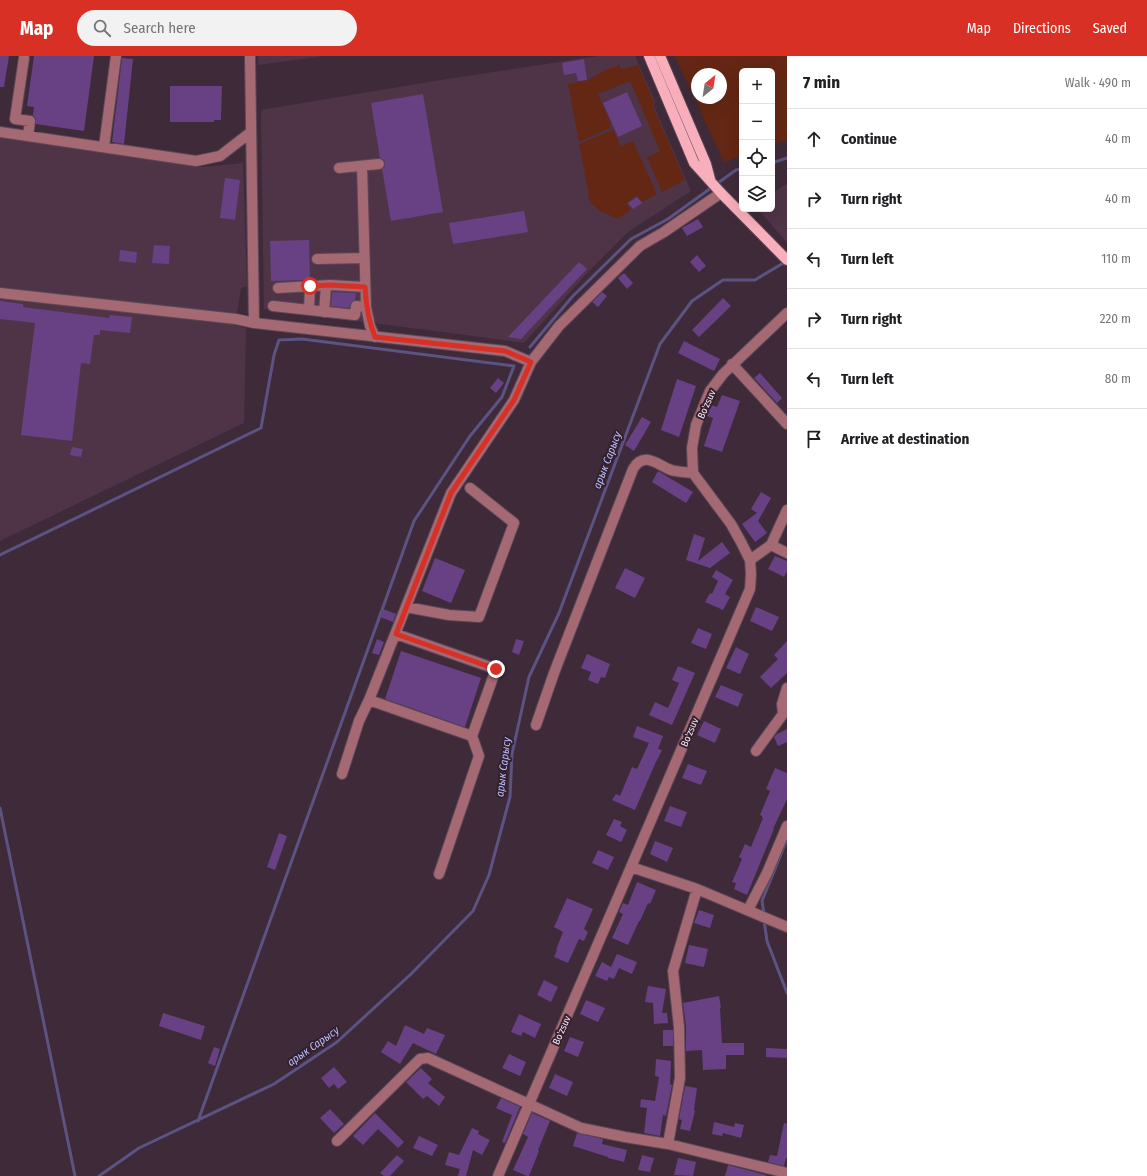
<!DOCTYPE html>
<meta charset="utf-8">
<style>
:root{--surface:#fff;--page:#f2f2f2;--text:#202124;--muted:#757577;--line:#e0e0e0;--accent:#d93025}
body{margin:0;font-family:"Fira Sans Condensed",sans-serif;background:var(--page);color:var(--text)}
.controls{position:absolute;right:12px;top:12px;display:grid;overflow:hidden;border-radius:6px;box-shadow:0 4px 16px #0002}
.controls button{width:36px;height:36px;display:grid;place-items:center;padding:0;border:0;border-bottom:1px solid var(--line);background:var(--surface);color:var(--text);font:20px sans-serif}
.compass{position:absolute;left:691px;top:12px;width:36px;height:36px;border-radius:50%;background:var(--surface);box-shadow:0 4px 16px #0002;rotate:30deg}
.stop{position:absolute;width:12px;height:12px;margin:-9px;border:3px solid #d93025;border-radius:50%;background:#fff}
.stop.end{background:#d93025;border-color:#fff;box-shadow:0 1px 4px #0008}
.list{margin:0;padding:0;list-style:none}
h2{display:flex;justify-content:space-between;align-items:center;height:52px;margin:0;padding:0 16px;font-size:17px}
h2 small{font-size:13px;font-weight:400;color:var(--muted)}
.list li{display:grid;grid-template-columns:26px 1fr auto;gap:12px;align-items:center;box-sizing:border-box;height:60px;padding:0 16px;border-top:1px solid var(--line)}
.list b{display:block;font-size:15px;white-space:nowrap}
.list em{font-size:13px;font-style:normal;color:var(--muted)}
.icon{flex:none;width:22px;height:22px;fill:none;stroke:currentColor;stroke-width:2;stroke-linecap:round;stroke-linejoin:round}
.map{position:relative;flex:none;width:787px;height:1120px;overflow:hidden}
header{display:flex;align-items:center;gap:24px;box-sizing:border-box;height:56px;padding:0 20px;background:var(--accent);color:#fff}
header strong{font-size:19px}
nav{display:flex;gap:22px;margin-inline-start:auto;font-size:14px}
.search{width:280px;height:36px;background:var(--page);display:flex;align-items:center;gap:10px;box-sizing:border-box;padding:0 14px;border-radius:22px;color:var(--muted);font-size:15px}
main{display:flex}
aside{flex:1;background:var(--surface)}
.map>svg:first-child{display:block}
.built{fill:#4f3447}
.green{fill:#642714;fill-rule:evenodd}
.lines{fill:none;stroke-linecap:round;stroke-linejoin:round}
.stream{stroke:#5c5383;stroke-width:3}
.building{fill:#674184}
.minor-casing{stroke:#5c4856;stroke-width:12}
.major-casing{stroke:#5c4856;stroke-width:12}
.minor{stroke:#a46973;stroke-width:10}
.major{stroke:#f8aebb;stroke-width:10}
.route{stroke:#d93025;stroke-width:5}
.labels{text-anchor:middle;stroke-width:4;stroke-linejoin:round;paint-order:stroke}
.street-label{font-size:10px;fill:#f6e7f1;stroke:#35202f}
.water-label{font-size:11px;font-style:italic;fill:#b9c1fd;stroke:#35202f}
</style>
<header>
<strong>Map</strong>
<div class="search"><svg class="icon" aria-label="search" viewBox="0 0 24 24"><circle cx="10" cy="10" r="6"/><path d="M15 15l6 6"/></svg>Search here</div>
<nav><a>Map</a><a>Directions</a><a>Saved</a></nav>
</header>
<main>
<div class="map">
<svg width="787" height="1120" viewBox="0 0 787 1120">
<rect width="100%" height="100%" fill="#3f2a39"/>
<path class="built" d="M 258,0 L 324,0 L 258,9 Z
M 598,0 L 635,0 L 655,45 L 654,50 L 691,135 L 628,176 L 589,215 L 524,287 L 466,279 L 264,253 L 261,54 L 447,23 Z
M 0,81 L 203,111 L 243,107 L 247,230 L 241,232 L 235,269 L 246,272 L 244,367 L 0,485 Z
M 787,128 L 787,187 L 758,153 L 772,153 L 772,137 Z"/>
<path class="green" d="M 675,0 L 787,0 L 787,84 L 772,89 L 772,15 L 742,15 L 742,100 L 724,106 ZM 697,18 L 721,18 L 721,42 L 697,42 Z
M 619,8 L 621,13 L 638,9 L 654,46 L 653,51 L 685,124 L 662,136 L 647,101 L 660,95 L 630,25 L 598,38 L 611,68 L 610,69 L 610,72 L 579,86 L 568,28 L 588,24 L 607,13 L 616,11 Z
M 613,74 L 621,90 L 633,85 L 657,138 L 642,146 L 637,139 L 626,147 L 631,154 L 618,163 L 600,155 L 590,146 L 579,88 Z"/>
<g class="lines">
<path class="stream" d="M 772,107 L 787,102
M 530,291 L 572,241 L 631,183 L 668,163 L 736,114 L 742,113
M 0,499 L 261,372 L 274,299 L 279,284 L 302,283 L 514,310 L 502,341 L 470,380 L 414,465 L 198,1065
M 0,752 L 75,1120
M 764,858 L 762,845 L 787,783
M 764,864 L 767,885 L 787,937
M 99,1120 L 139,1092 L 274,1028 L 337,986 L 411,918 L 473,855 L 489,819 L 510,741 L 512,698 L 529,621 L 559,557 L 660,288 L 692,245 L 723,224 L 755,224 L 785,206"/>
</g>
<path class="building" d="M 0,0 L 9,0 L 4,31 L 0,31 Z
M 34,0 L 94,0 L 84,75 L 36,68 L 36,63 L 33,59 L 34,51 L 27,50 Z
M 122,2 L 133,3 L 124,88 L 112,86 Z
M 584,3 L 587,24 L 578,25 L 576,17 L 564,19 L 562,7 Z
M 170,30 L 222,30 L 221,64 L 214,64 L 214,66 L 170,66 Z
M 627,36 L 642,70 L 618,81 L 603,47 Z
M 423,38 L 443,156 L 391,165 L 382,113 L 385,111 L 385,107 L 384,104 L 380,102 L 371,47 Z
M 225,122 L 240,124 L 235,164 L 220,162 Z
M 637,141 L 642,147 L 633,153 L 628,147 Z
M 524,155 L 528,176 L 453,188 L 449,167 Z
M 698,163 L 703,171 L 687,180 L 682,172 Z
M 309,184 L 310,224 L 271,225 L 270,185 Z
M 154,189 L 170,190 L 169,208 L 152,207 Z
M 120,194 L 137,196 L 136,207 L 119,205 Z
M 697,199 L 706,210 L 699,216 L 690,206 Z
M 579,206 L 587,213 L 547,255 L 521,283 L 508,281 Z
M 624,217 L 633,227 L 627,233 L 618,222 Z
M 332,236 L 356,237 L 355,244 L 351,247 L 349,252 L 331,250 Z
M 602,236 L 607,240 L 598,251 L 592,246 Z
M 723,242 L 731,250 L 699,281 L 692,274 Z
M 0,245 L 23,248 L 23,251 L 109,262 L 110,259 L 132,261 L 130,277 L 100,274 L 100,279 L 94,279 L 90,308 L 81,307 L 72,385 L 21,379 L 35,267 L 0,263 Z
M 684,285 L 720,303 L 714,315 L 678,297 Z
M 760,317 L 782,342 L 777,347 L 754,322 Z
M 498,322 L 504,327 L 496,337 L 490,332 Z
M 677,323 L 696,330 L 679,381 L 661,374 Z
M 722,339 L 740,345 L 722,396 L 704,390 L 713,362 L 707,360 L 711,349 L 717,351 Z
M 642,361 L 651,366 L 634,395 L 625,389 Z
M 72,391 L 83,393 L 81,401 L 70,399 Z
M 658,415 L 693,436 L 686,447 L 652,426 Z
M 761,436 L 771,442 L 758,465 L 767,477 L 755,486 L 742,468 L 757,457 L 751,453 Z
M 694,478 L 705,482 L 698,505 L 722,486 L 730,497 L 710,512 L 686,504 Z
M 775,500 L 787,505 L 787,515 L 784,521 L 768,513 Z
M 435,502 L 465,514 L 451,547 L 422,535 Z
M 625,512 L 645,522 L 635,542 L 615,532 Z
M 716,514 L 733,524 L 725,538 L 730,541 L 723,554 L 705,546 L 710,537 L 712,538 L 718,525 L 712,521 Z
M 756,551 L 779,561 L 772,575 L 750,565 Z
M 383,553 L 396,558 L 393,566 L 380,561 Z
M 698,572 L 712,578 L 706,593 L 691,587 Z
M 377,583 L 384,586 L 379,599 L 372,597 Z
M 516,583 L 524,585 L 519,599 L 512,596 Z
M 787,585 L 787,617 L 771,632 L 760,621 L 778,603 L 774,599 Z
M 736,591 L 749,598 L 740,618 L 726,612 Z
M 401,595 L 481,622 L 465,671 L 385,643 Z
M 587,598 L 610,608 L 605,622 L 601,621 L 598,628 L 588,624 L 591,616 L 581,612 Z
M 678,610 L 695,617 L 672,669 L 649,659 L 655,646 L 668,652 L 679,627 L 672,624 Z
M 721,629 L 743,638 L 738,651 L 715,641 Z
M 704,665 L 721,673 L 715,687 L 697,679 Z
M 637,670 L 663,680 L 658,693 L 662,694 L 655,708 L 635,754 L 612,744 L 616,738 L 620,740 L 632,711 L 637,713 L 649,687 L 633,681 Z
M 787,673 L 787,686 L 778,690 L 774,681 L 777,678 Z
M 688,708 L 707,715 L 701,729 L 682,722 Z
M 775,712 L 787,717 L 787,743 L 773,773 L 774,773 L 747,839 L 734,833 L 736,827 L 732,826 L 742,803 L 739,801 L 745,788 L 751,791 L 763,762 L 762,762 L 762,760 L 760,759 L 770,735 L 766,733 Z
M 670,750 L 687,756 L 681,771 L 664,765 Z
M 614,763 L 622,766 L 620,770 L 627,774 L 621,786 L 606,779 Z
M 279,777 L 287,780 L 275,814 L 267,811 Z
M 655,785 L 673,792 L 667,806 L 650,798 Z
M 598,794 L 614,801 L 608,814 L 592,807 Z
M 637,826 L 656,834 L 650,848 L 648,847 L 640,865 L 639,865 L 628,889 L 612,882 L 623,858 L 619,856 L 623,847 L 628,849 Z
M 567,842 L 593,853 L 584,873 L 588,876 L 584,885 L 579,883 L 568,907 L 554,901 L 557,894 L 556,894 L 563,876 L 554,871 Z
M 699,854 L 714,859 L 710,872 L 694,867 Z
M 689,889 L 708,893 L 704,911 L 685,907 Z
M 617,898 L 637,906 L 632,918 L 619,912 L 614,923 L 609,921 L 607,925 L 595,920 L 602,906 L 611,911 Z
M 544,924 L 558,931 L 551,946 L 537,939 Z
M 648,930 L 666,933 L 662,957 L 667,957 L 668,967 L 654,968 L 653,947 L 645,946 Z
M 719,940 L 721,952 L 720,952 L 722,987 L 744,987 L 744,999 L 726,999 L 726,1013 L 703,1014 L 702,994 L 686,995 L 686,971 L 683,947 Z
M 586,944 L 605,952 L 598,966 L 580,958 Z
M 163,957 L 205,970 L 201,984 L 159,970 Z
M 519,958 L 541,968 L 535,982 L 523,976 L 521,980 L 511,976 Z
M 405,969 L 424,978 L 427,972 L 445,979 L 436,998 L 413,987 L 400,1008 L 381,996 L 388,985 L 396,990 Z
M 663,974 L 673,974 L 673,990 L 663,990 Z
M 570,981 L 584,986 L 578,1001 L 564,995 Z
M 214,991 L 220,993 L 215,1010 L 208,1007 Z
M 766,992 L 787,993 L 787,1002 L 766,1001 Z
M 509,998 L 526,1006 L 520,1020 L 502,1012 Z
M 656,1003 L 671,1005 L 670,1028 L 672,1029 L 666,1060 L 663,1059 L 660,1080 L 644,1077 L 647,1052 L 640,1051 L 641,1043 L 655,1045 L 659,1021 L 655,1020 Z
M 334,1011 L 347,1026 L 338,1033 L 334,1028 L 329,1032 L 321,1022 Z
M 421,1012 L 432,1023 L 428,1027 L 445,1041 L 439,1050 L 427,1040 L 423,1043 L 406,1026 Z
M 555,1018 L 573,1026 L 567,1040 L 549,1032 Z
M 685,1030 L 697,1032 L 694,1054 L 695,1055 L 690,1075 L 680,1073 L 682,1064 L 679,1063 Z
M 501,1042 L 520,1051 L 505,1087 L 502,1086 L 512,1059 L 496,1052 Z
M 330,1053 L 344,1068 L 334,1077 L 320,1062 Z
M 375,1057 L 404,1086 L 398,1092 L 378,1073 L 363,1089 L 353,1080 Z
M 532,1057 L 550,1065 L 538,1094 L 539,1095 L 529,1120 L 527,1120 L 513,1114 L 528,1081 L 523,1078 Z
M 714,1066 L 734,1071 L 735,1067 L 744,1069 L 741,1082 L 723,1077 L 722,1080 L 712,1078 Z
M 784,1067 L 787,1068 L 787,1102 L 786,1102 L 784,1110 L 768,1106 L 770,1099 L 777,1100 Z
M 472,1072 L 479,1075 L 478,1078 L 490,1084 L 482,1099 L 473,1094 L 466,1120 L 458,1120 L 460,1113 L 445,1109 L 449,1096 L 459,1099 Z
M 577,1077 L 603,1083 L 602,1088 L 627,1094 L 624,1106 L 608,1102 L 608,1101 L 573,1090 Z
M 419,1080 L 438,1089 L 432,1100 L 413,1092 Z
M 397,1099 L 404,1105 L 390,1120 L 384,1120 L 380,1117 Z
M 642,1099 L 654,1102 L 650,1116 L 638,1114 Z
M 678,1102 L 696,1106 L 693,1120 L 674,1119 Z
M 728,1109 L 766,1119 L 766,1120 L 725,1120 Z"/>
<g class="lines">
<g class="minor-casing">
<path id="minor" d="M 250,0 L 254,267
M 24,2 L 15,63 L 30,65 L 28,80
M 0,76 L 196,105 L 220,100 L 251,76
M 104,91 L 116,0
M 362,110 L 366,251 L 370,270 L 375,281
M 339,112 L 379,108
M 317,203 L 364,202
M 278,232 L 330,229 L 365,231
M 0,237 L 236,263 L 254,267 L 505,295 L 531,306 L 559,270 L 640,190 L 664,176 L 721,137
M 273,250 L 355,259 L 356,250 L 366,251
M 309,254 L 310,230
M 324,256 L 326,230
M 732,308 L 787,368
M 771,489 L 787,497
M 750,504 L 771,489 L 787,454
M 406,551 L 449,559 L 479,561 L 514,467 L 470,432
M 369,644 L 472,680 L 496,613 L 396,578
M 536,669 L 554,617 L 633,413 C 644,395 656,408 671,414 C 677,416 686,416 693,417
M 756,695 L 783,658 L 782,648 L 787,632
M 342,718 L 359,665 L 369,644 L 451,437 L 514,344 L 531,306
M 631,811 L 697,833 L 787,871
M 439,818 L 479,700 L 472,680
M 748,854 L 767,817 L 787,770
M 337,1085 L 420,1003 L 428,1002 L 581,1072 L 625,1081 L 668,1088 L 787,1117
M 668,1088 L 680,1022 L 679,971 L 673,915 L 697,833
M 498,1120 L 631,811 L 750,533 L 751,518 L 750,504 L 741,486 L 731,468 L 693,417 L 692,392 L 696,369 L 710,335 L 723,318 L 787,257"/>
</g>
<g class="major-casing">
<path id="major" d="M 649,0 L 694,107 L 721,137 L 787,204
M 660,0 L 706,108 L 710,123"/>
</g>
<use href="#minor" class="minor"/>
<use href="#major" class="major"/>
</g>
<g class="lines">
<path class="route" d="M 310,230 L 330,229 L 365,231 C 366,249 368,264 375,281 L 505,295 L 531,306 L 514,344 L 451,437 L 396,578 L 496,613"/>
</g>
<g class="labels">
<g class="street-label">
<text transform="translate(706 348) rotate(-66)" y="4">Bo'zsuv</text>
<text transform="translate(689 676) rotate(-67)" y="4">Bo'zsuv</text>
<text transform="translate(561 974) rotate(-66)" y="4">Bo'zsuv</text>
</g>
<g class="water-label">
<text transform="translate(607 404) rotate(-69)" y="4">арык Сарысу</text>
<text transform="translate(503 711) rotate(-83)" y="4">арык Сарысу</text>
<text transform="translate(313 990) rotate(-35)" y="4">арык Сарысу</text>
</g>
</g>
</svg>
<div class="controls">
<button>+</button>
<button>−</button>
<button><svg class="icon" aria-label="locate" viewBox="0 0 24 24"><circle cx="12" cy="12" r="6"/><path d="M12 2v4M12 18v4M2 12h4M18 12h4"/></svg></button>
<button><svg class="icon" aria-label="layers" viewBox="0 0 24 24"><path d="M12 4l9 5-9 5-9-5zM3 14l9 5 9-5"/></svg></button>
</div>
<svg class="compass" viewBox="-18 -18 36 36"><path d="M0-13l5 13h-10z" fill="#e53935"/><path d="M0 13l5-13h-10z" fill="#757577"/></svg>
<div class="stop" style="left:310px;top:230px"></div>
<div class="stop end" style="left:496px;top:613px"></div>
</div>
<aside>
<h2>7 min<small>Walk · 490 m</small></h2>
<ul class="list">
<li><svg class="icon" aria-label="ahead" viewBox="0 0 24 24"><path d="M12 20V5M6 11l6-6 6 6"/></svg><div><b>Continue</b></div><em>40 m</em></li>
<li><svg class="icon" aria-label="right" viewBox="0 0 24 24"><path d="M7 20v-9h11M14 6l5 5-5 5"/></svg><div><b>Turn right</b></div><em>40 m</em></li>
<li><svg class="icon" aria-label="left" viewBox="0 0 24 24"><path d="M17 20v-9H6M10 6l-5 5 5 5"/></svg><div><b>Turn left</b></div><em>110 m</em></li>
<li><svg class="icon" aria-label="right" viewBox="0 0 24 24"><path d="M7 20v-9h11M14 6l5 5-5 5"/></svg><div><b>Turn right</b></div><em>220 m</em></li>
<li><svg class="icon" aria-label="left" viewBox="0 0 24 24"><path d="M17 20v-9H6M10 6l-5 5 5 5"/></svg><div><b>Turn left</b></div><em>80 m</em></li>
<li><svg class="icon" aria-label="arrive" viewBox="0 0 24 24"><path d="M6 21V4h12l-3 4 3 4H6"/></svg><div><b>Arrive at destination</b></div></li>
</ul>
</aside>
</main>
